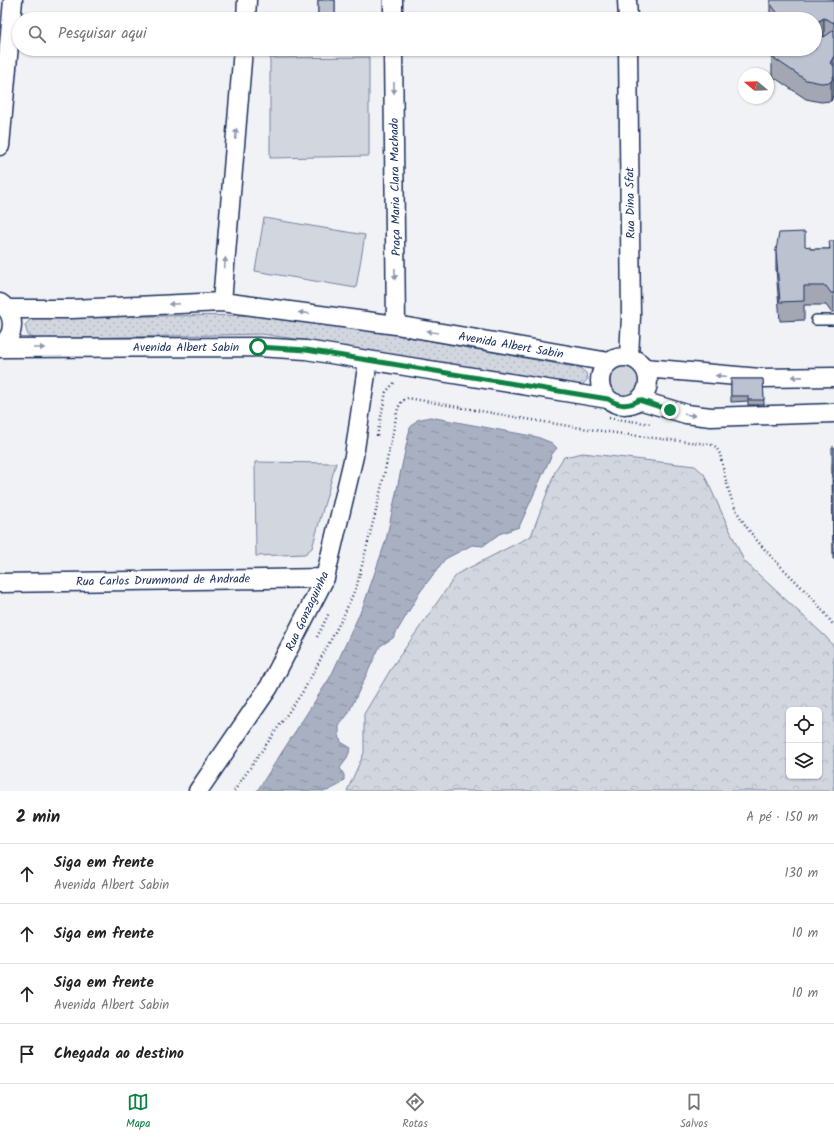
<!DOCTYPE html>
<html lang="pt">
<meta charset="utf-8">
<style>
:root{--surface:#fff;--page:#f6f6f6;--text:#222;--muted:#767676;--line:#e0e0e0;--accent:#0b8043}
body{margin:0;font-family:Kalam,sans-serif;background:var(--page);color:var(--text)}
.controls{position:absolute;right:12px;bottom:12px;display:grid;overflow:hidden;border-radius:6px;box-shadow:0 1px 3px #0004}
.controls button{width:36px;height:36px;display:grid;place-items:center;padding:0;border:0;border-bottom:1px solid var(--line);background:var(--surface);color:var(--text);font:20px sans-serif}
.compass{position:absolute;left:738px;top:68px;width:36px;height:36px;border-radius:50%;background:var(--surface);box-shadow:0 1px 3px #0004;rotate:289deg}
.stop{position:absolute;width:12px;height:12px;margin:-9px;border:3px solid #0b8043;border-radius:50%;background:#fff}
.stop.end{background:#0b8043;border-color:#fff;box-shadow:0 1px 4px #0008}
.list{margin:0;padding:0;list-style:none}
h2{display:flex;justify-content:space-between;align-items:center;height:52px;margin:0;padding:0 16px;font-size:17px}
h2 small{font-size:13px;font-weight:400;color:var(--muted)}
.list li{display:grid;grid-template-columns:26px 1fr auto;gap:12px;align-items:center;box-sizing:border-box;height:60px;padding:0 16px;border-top:1px solid var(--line)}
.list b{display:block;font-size:15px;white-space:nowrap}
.list p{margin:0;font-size:13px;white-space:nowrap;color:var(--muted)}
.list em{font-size:13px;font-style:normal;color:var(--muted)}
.icon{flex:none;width:22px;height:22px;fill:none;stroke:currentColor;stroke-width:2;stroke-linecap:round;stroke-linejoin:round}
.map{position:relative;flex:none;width:834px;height:791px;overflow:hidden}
.search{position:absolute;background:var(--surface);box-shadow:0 1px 3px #0004;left:12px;right:12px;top:12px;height:44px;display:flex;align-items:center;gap:10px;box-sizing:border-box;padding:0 14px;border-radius:22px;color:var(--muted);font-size:15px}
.sheet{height:292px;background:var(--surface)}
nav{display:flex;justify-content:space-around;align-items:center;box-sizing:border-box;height:56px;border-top:1px solid var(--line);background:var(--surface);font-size:11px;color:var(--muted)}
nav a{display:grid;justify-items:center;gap:2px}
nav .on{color:var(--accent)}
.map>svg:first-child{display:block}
.green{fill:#d2d6df;stroke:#76829e}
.forest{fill:url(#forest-crowns);stroke:#76829e;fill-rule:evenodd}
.garden{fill:url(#garden-dots);stroke:#76829e}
.water{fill:url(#water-ripples);stroke:#707c9a}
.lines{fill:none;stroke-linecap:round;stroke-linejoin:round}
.service-casing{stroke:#1b2f5e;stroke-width:12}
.minor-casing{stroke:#1b2f5e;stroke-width:21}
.path{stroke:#1b2f5e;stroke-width:2.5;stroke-dasharray:1 3;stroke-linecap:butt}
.service{stroke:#fff;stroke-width:9}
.minor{stroke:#fff;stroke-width:18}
.wall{fill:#a2a7b3;stroke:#1b2f5e}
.shaded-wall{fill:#848892;stroke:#1b2f5e}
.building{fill:#bcc2d0;stroke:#1b2f5e}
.oneway{fill:#8d97ae}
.route{stroke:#0b8043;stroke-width:5}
.labels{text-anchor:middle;stroke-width:3;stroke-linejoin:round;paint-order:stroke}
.street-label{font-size:12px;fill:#1b2f5e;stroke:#fff}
</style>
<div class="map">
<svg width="834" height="791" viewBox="0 0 834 791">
<defs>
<pattern id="forest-crowns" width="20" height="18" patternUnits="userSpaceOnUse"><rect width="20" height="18" fill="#d2d6df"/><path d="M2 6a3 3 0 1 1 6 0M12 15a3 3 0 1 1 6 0" fill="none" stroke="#b4b8c2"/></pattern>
<pattern id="garden-dots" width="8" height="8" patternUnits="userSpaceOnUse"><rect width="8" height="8" fill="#d2d6df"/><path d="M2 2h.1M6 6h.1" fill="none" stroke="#b4b8c2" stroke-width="1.8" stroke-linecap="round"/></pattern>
<pattern id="water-ripples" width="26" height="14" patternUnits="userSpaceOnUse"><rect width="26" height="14" fill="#a8b0c2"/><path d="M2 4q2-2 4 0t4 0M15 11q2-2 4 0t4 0" fill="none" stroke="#8890a1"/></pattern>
</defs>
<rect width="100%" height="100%" fill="#f1f2f5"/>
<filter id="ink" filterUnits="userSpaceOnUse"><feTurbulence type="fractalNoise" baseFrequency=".025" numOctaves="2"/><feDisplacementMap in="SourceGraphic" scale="8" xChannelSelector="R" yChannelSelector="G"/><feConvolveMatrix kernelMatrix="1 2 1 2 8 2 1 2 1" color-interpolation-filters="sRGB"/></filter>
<g filter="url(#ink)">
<path class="green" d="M 369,57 L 369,156 L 270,158 L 270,58 Z
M 264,218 L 365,235 L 356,288 L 255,271 Z
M610 381a15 15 0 1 1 30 0a15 15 0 1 1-30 0Z
M 255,462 L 336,463 L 312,548 L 305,554 L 256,556 Z"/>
<path class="forest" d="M 583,453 L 695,466 L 704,474 L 744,561 L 826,637 L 834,647 L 834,791 L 347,791 L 364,753 L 364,714 L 394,664 L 457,574 L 531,536 L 556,469 L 564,457 ZM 789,710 L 819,710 L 819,776 L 789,776 Z"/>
<path class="garden" d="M 274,315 L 320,321 L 580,368 L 587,374 L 588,379 L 580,387 L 309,341 L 262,334 L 35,339 L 28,336 L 25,325 L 33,317 Z"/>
<path class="water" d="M 430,417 L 537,437 L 552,443 L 557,448 L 552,454 L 519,527 L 499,534 L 483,546 L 472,545 L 445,559 L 420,592 L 393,638 L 380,646 L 348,714 L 339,726 L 339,735 L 341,742 L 351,748 L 346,760 L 340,768 L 344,775 L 344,780 L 339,785 L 327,791 L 257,791 L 331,676 L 364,604 L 386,540 L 410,428 L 417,420 Z"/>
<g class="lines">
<g class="service-casing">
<path id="service" d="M 816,320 L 834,320"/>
</g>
<g class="minor-casing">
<path id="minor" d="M 393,0 L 393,19
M 627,0 L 628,19
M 246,19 L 247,0
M 393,49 L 396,325
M 628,49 L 631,316 L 629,357
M 0,146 L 13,0
M 222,302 L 243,49
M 0,303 C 16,314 16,335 0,346
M 7,309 L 72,309 L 222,302 L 396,325 L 609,362
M 0,348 L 258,347 L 306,350 L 608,399
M600 381a24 24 0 1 1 48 0a24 24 0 1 1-48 0Z
M 645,368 L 760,378 L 834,377
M 639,400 L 686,414 L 711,417 L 834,413
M 0,583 L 325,578
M 198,791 L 269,687 L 325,578 L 354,456 L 368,360"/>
</g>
<path class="path" d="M 609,418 L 652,424
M 377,436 L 386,392 L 394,383
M 317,637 L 329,613
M 234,791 L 304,690 L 343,617 L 357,585 L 378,503 L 398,408 L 402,401 L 408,398 C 509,416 609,435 710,444 L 716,447 L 720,454 C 724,472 729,499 739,515 C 764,558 807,585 834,626"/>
<use href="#service" class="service"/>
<use href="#minor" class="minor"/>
</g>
<path class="wall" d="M 318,0 L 335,0 L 335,19 L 318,19 Z
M 834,0 L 834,94 L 831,101 L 821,102 L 806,99 L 772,76 L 772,57 L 815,19 L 770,19 L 770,3 Z
M 834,241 L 834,312 L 831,312 L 826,305 L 804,305 L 804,320 L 780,321 L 776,269 L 776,250 L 805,246 L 810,249 L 829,249 Z
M 731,379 L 763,379 L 764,405 L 748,405 L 748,401 L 731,402 Z
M 834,447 L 834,559 L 833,559 L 832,466 Z"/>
<path class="shaded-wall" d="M 824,18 L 824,37 L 817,41 L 817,22 Z
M 834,56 L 834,75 L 830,63 Z
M 834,75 L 834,94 L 831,101 L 831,82 Z"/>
<path class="building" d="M 318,0 L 335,0 L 335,17 L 318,18 Z
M 771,0 L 834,0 L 834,23 L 824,18 L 817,22 L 817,33 L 824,37 L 834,30 L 834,56 L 830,63 L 834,66 L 834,75 L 831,82 L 821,83 L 806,80 L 772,57 L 772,49 L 815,49 L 815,19 L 788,19 L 786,16 L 779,15 L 770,3 Z
M 805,232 L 805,246 L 810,247 L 810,249 L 830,249 L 829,241 L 834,241 L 834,293 L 831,293 L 826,286 L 804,286 L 804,301 L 780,302 L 776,250 L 779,233 Z
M 731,379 L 763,379 L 764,400 L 748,400 L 748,396 L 731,396 Z
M 832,447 L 834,447 L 834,540 L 833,540 Z"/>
<defs><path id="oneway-solid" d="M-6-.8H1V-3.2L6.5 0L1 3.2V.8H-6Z"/></defs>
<g class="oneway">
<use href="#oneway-solid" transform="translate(394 88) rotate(89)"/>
<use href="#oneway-solid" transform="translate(236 134) rotate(-85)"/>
<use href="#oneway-solid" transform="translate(225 263) rotate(-85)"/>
<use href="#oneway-solid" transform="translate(395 274) rotate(89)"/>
<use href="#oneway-solid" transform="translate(174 304) rotate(177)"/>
<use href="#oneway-solid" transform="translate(304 313) rotate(-173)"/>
<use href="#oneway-solid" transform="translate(432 332) rotate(-170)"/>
<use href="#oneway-solid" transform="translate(39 348)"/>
<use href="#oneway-solid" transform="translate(721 376) rotate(-175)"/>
<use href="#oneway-solid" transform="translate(797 377) rotate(179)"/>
<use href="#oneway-solid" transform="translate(690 415) rotate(8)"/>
</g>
</g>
<g class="lines" filter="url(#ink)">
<path class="route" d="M 258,347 L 306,350 L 608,399 C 619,406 628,407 639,400 L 670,410"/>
</g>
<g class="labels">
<g class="street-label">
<text transform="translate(395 187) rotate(-91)" y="4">Praça Maria Clara Machado</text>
<text transform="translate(630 203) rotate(-91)" y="4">Rua Dina Sfat</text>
<text transform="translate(511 345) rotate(10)" y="4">Avenida Albert Sabin</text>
<text x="186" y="351">Avenida Albert Sabin</text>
<text transform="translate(163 580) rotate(-1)" y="4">Rua Carlos Drummond de Andrade</text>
<text transform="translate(307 611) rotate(-65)" y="4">Rua Gonzaguinha</text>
</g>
</g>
</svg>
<div class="controls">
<button><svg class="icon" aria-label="locate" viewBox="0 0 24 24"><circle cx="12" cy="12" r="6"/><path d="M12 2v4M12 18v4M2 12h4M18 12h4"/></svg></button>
<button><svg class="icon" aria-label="layers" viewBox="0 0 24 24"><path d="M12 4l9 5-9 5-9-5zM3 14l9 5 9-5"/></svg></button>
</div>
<svg class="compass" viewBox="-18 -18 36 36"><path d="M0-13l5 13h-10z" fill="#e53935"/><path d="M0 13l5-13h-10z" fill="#767676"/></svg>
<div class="stop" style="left:258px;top:347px"></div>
<div class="stop end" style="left:670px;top:410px"></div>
<div class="search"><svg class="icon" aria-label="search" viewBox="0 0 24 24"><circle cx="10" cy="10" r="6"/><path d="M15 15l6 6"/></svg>Pesquisar aqui</div>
</div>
<section class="sheet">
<h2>2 min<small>A pé · 150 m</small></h2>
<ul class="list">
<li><svg class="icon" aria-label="ahead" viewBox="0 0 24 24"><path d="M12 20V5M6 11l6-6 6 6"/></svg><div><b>Siga em frente</b><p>Avenida Albert Sabin</p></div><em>130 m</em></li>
<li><svg class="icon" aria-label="ahead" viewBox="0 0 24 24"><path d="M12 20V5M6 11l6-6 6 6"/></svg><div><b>Siga em frente</b></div><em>10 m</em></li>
<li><svg class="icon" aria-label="ahead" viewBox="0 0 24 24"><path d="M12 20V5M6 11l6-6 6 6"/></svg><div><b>Siga em frente</b><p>Avenida Albert Sabin</p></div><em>10 m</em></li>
<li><svg class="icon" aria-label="arrive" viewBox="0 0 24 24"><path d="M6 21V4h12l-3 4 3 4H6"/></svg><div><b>Chegada ao destino</b></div></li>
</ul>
</section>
<nav>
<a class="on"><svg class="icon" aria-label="map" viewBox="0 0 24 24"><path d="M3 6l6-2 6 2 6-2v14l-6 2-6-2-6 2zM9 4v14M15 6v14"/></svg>Mapa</a>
<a><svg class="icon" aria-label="directions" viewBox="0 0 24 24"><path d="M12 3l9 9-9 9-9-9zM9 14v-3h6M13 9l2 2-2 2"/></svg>Rotas</a>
<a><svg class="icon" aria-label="saved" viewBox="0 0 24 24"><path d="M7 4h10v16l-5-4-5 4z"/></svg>Salvos</a>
</nav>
